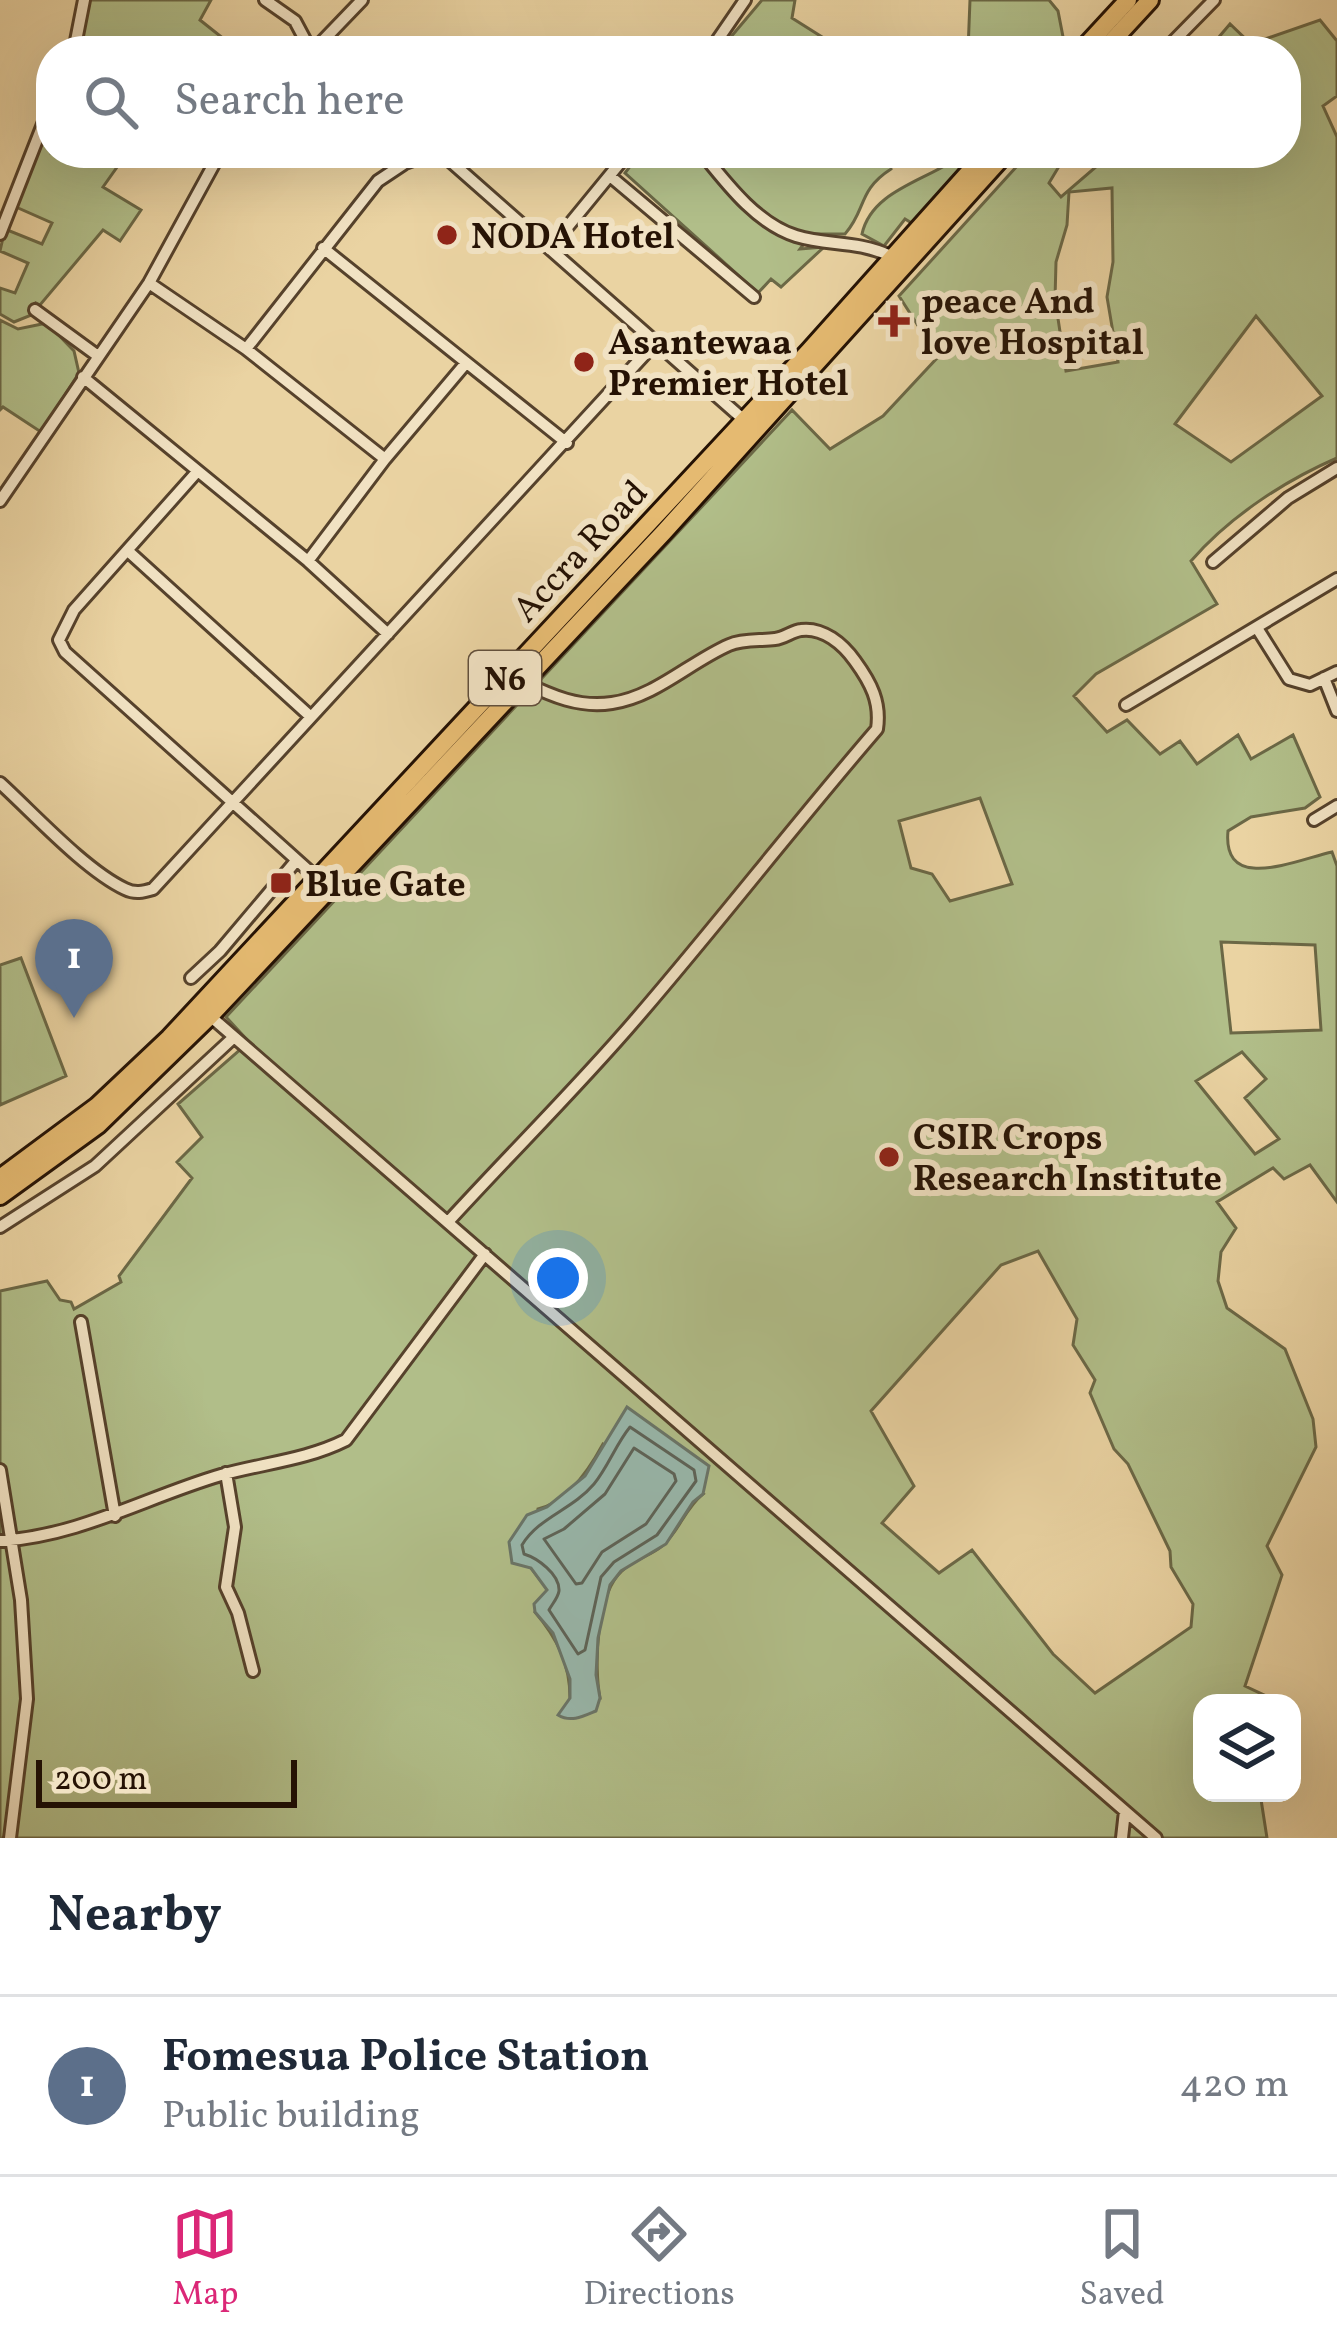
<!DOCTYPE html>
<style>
:root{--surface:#fff;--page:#f2f2f3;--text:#1f2937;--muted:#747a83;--line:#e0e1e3;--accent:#db2777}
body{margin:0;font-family:Vollkorn,serif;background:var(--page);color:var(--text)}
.controls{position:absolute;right:36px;bottom:36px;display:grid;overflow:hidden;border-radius:24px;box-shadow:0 12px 48px #0002}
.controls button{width:108px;height:108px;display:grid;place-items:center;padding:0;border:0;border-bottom:3px solid var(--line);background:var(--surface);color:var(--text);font:60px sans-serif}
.scale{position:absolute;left:36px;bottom:30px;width:261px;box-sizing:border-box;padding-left:12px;border:6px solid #251204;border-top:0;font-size:33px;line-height:42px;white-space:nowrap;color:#251204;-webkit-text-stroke:9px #f1e2c3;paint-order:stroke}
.you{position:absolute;left:558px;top:1278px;width:42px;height:42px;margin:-30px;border:9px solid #fff;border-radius:50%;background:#1a73e8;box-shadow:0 0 0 18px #1a73e833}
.badge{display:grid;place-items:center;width:78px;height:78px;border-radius:50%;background:var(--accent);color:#fff;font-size:39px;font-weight:700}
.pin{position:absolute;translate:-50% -99px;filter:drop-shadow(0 3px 6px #0008)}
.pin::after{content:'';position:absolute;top:63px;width:42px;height:36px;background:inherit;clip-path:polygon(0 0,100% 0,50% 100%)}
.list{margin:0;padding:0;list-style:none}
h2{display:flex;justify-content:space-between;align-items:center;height:156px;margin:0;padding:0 48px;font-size:51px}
h2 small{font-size:39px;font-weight:400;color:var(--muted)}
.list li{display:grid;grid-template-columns:78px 1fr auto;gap:36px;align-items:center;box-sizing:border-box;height:180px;padding:0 48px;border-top:3px solid var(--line)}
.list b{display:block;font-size:45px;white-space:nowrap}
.list p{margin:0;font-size:39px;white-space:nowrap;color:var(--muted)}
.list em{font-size:39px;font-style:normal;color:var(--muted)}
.icon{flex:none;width:66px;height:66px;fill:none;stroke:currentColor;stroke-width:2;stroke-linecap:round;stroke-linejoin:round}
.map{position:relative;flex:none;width:1337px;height:1838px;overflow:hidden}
.search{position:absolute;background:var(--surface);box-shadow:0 12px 48px #0002;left:36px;right:36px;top:36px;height:132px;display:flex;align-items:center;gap:30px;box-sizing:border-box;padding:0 42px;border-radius:48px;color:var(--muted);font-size:45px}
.sheet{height:336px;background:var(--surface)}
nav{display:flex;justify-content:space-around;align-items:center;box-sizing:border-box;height:168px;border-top:3px solid var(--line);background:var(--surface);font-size:33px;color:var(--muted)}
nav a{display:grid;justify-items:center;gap:6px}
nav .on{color:var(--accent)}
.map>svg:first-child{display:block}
.green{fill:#b1be89;stroke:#6b6846;stroke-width:3;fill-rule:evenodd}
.water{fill:#98b7ab;stroke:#6a7568;stroke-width:3}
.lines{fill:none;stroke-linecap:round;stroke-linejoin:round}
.shore{stroke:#5e6458;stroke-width:3}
.minor-casing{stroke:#56422c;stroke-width:16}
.highway-casing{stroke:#251204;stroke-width:22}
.minor{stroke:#f1e2c3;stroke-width:10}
.highway{stroke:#e5ba71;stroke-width:16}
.poi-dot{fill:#8f2418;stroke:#f1e2c3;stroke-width:4.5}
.labels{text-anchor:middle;stroke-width:12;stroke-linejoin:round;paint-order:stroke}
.shield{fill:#f1e2c3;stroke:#62503d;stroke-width:3}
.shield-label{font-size:33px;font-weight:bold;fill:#251204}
.poi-label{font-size:36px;font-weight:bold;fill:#251204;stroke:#f1e2c3;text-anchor:start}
.street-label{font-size:36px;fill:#251204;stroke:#f1e2c3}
</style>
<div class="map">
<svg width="1337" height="1838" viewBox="0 0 1337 1838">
<rect width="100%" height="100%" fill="#ead3a2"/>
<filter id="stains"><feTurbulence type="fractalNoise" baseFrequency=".00167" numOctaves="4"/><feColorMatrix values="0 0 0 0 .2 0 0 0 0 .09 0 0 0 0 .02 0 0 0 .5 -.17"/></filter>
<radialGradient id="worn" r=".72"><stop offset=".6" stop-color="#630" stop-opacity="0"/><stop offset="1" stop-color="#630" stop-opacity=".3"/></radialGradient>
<path class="green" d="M 89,0 L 211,0 L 200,20 L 229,43 L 223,51 L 74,51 Z
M 762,0 L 795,0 L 792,18 L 838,47 L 858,51 L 719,51 Z
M 970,0 L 1049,0 L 1058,11 L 1065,47 L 1074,42 L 1079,49 L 968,51 Z
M 1320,20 L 1337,41 L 1337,96 L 1323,106 L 1337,137 L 1337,458 C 1284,481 1229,517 1191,561 L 1217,604 L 1096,674 L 1074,696 L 1107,732 L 1127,720 L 1160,754 L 1180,741 L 1197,764 L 1238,735 L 1251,759 L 1293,735 L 1320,797 L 1305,808 L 1251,817 L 1228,831 C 1222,894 1296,860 1332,852 L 1337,866 L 1337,1202 L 1310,1165 L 1284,1179 L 1273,1168 L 1217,1202 L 1236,1228 L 1221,1252 L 1218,1281 L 1227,1308 L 1285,1349 L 1313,1419 L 1316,1447 L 1267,1546 L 1282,1575 L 1245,1686 L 1281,1703 L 1202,1703 L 1202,1793 L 1260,1793 L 1267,1838 L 0,1838 L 0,1291 L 47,1281 L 60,1300 L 71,1302 L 74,1309 L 121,1282 L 119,1276 L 192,1178 L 177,1162 L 202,1137 L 178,1104 L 249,1042 L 226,1017 L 792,410 L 830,449 L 883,416 L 938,357 L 899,296 L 1029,153 L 1067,153 L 1049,183 L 1061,197 L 1112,153 L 1286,153 L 1286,51 L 1207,51 L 1230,24 L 1251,44 ZM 1112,188 L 1113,262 L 1107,297 L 1118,362 L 1066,371 L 1055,299 L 1056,262 L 1067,225 L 1069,192 ZM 1256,316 L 1322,396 L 1231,462 L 1175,424 ZM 980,798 L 1012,884 L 950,901 L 932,874 L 911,868 L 899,821 ZM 1221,942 L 1315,945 L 1321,1030 L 1231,1033 ZM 1242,1052 L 1266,1079 L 1245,1098 L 1279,1139 L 1255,1154 L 1196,1081 ZM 1038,1251 L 1077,1319 L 1073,1345 L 1095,1380 L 1090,1393 L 1114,1449 L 1128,1464 L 1170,1551 L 1171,1567 L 1193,1604 L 1191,1627 L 1095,1693 L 1053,1654 L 972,1550 L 939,1573 L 882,1523 L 914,1486 L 871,1411 L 1001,1265 ZM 603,1444 L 703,1494 C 685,1508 679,1532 662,1546 C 650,1556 633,1560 622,1571 C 596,1594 594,1667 600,1698 L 570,1698 C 570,1664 557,1638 535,1612 L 548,1590 L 531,1568 L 538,1509 C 568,1502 589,1470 603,1444 Z
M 42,143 L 51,146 L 51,153 L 74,153 L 94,159 L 98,153 L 127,153 L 103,187 L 141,210 L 120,241 L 103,230 L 40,305 L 36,303 L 34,314 L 14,322 L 0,314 L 0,288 L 15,293 L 28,263 L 0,251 L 5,229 L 42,244 L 52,223 L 16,207 Z
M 640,153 L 888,153 L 891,169 C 857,191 867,209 845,234 L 811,234 L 800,249 L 824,247 L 781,287 L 771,279 L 758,293 L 625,173 Z
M 952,153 L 980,153 L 915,225 L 905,219 L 884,246 L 862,234 C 871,193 920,182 951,162 Z
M 0,320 L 18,329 L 47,323 L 74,351 L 79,373 L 41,432 L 3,407 L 0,410 Z
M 21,958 L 66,1076 L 0,1105 L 0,965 Z"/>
<path class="water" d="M 627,1407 L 709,1466 L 703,1494 L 693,1502 L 666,1544 L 621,1571 L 610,1585 L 598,1638 L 596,1675 L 600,1698 L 596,1711 C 584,1716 571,1723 558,1715 L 570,1698 L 570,1679 L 553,1633 L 535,1612 L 534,1604 L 547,1590 L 531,1568 L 512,1563 L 509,1542 L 527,1515 L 547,1507 L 585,1476 Z"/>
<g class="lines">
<path class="shore" d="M 630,1427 L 694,1470 L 696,1481 L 657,1535 L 614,1562 L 601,1577 L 585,1650 L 578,1654 L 549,1610 C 552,1604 558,1598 559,1591 C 560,1574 537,1558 524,1554 L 522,1545 C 539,1517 572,1510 594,1484 C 608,1467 616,1444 630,1427 Z
M 634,1448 L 674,1474 L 676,1481 L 646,1524 L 602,1552 L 582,1583 L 576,1584 L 544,1539 L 564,1529 L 605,1494 Z"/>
<g class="minor-casing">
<path id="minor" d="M 265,0 L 295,21 L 311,51
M 74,51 L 84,0
M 313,51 L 362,0
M 710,51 L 745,0
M 1164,51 L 1214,0
M 441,153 L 744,420
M 702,153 C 726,183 757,224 796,236 C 829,246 855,240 891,256
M 610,176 L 754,297
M 0,234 L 51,104
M 551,247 L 628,153
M 323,248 L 567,443
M 149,283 L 246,349 L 385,459
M 35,310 L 98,356
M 246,349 L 378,181 L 405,163 L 432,153
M 83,377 L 308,561 L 388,634
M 196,473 L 74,610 L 59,640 L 65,652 L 318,879
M 0,501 L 149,283 L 220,153
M 128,551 L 311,717
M 308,561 L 385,459 L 466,363
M 1213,562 L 1288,498 L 1337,468
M 1257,628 L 1289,679 L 1310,685 L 1337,672
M 1324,678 L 1337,711
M 1126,705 L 1337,579
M 0,783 C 34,814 85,870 125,889 C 135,894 143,892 153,889 L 656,342
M 1314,820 L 1337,806
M 191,978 L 220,951 L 296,861
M 210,1016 L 1156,1838
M 448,1222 C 510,1154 576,1089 636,1019 C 718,924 795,824 877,729 C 881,702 871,683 855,661 C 843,644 823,627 801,630 C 792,631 785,638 775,639 C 760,641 743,639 729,645 C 690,662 655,697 612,703 C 579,708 552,696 523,682
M 0,1227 L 95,1166 L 234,1037
M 81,1322 L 115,1516
M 0,1470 L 21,1600 L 27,1699 L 10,1838
M 226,1473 L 235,1527 L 226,1587 L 238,1613 L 253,1671
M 0,1541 C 80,1536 146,1497 221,1475 C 264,1463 306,1460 346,1440 L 485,1254
M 1122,1838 L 1125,1811"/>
</g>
<g class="highway-casing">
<path id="highway" d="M 1081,51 L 1128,0
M 1103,51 L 1150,0
M 0,1178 L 97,1106 L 169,1038 L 809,351 L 986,153
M 0,1196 L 98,1125 L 210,1016 L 664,532 L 1006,153"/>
</g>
<use href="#minor" class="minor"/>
<use href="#highway" class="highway"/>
</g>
<g class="poi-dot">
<circle cx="447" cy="235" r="12"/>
<path d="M888 303h12v12h12v12h-12v12h-12v-12h-12v-12h12z"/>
<circle cx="584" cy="362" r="12"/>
<rect x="269" y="871" width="24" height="24" rx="6"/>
<circle cx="889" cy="1157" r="12"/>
</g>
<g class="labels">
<rect class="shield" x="469" y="651" width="72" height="54" rx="9"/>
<g class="shield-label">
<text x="505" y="690">N6</text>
</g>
<g class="poi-label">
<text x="471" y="248">NODA Hotel</text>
<text x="921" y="313">peace And<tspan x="921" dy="41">love Hospital</tspan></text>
<text x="608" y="354">Asantewaa<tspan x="608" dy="41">Premier Hotel</tspan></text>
<text x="305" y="896">Blue Gate</text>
<text x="913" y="1149">CSIR Crops<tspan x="913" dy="41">Research Institute</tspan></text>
</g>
<g class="street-label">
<text transform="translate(579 550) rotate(-47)" y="13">Accra Road</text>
</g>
</g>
<rect width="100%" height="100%" filter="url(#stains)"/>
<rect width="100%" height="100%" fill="url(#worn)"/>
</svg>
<div class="controls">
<button><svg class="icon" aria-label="layers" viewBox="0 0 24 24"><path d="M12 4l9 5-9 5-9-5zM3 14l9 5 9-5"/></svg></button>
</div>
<div class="scale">200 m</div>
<div class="you"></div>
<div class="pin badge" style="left:74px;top:1018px;background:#5c6f8a">1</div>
<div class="search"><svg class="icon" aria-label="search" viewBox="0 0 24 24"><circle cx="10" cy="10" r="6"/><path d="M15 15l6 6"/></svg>Search here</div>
</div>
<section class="sheet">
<h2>Nearby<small></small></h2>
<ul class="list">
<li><span class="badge" style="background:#5c6f8a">1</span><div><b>Fomesua Police Station</b><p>Public building</p></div><em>420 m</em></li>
</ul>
</section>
<nav>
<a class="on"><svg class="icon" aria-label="map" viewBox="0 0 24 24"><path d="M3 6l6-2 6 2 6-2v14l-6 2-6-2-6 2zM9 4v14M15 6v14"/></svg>Map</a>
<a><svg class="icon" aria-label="directions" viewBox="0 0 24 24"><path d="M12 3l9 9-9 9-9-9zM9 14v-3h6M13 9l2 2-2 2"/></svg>Directions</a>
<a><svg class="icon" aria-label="saved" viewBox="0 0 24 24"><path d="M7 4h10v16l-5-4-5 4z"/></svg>Saved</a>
</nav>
